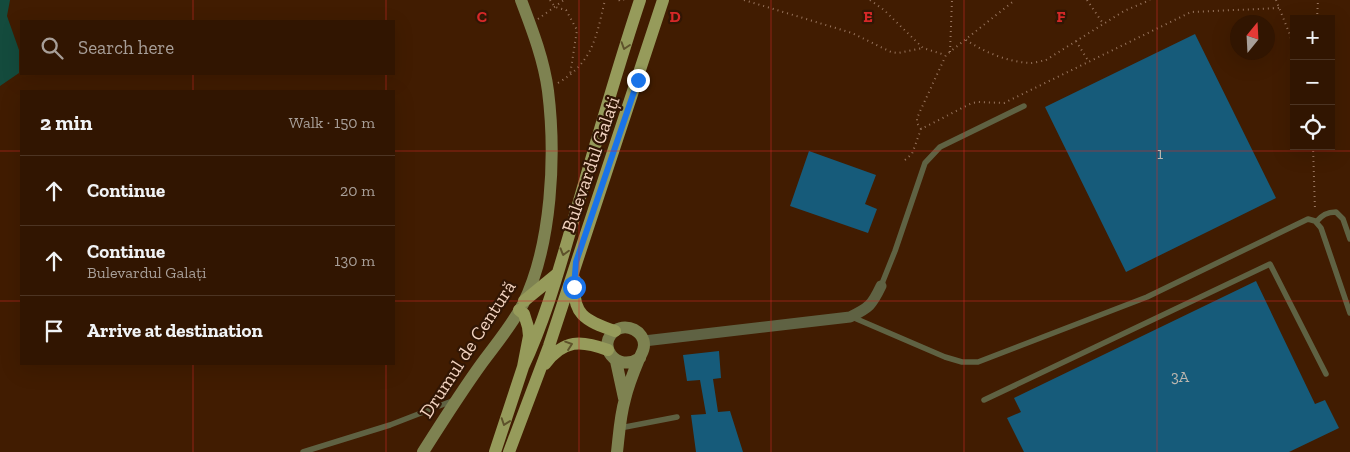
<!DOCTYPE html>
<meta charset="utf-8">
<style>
:root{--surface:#311501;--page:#3d2210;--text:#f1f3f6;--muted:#a89f99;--line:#4c3423}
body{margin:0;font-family:"Zilla Slab",serif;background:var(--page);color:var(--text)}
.controls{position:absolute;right:15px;top:15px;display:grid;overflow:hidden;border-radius:0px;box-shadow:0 5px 20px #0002}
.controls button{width:45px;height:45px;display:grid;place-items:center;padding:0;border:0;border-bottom:1px solid var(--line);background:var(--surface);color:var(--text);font:25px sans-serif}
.compass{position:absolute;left:1230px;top:15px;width:45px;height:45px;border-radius:50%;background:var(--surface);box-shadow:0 5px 20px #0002;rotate:18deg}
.stop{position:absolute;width:15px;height:15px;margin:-11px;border:4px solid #1a73e8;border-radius:50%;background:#fff}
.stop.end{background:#1a73e8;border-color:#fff;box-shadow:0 1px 5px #0008}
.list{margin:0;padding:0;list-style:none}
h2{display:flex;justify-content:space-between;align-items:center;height:65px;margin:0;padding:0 20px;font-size:21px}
h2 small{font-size:16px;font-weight:400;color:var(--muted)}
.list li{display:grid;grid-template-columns:32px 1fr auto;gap:15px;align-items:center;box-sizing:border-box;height:70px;padding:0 20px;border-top:1px solid var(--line)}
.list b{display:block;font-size:19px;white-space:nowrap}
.list p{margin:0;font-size:16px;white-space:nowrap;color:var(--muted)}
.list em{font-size:16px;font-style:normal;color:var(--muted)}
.icon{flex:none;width:28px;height:28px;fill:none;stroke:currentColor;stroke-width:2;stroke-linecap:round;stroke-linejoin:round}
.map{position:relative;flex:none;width:1350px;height:452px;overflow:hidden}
.search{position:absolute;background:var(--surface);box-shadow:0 5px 20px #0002;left:20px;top:20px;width:375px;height:55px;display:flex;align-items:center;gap:12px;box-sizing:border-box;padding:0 18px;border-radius:0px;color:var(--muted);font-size:19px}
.panel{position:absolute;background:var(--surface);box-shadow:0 5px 20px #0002;left:20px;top:90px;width:375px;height:275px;border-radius:0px}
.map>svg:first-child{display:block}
.water{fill:#144b3d}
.building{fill:#165b7a}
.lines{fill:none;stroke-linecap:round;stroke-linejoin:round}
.path{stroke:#98755e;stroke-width:2;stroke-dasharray:1 4;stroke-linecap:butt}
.lane{stroke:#5f6243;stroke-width:5.5}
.street{stroke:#5f6243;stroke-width:11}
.secondary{stroke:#7e8251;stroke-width:12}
.primary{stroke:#969b5b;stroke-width:12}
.oneway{stroke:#5e522b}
.route{stroke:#1a73e8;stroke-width:6}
.grid{fill:none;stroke:#d62828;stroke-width:1;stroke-opacity:0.55}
.labels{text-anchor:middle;stroke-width:4.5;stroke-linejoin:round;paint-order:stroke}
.number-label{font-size:16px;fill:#bcb6af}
.street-label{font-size:19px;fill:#f3d4c1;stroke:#311604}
.grid-label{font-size:16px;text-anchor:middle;font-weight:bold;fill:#d62828;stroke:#311604;stroke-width:4.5;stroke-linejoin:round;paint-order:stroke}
</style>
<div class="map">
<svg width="1350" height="452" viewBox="0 0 1350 452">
<rect width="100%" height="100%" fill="#411c01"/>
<path class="water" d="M 0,0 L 10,0 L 7,16 L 19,50 L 19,73 L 0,86 Z"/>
<path class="building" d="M 1195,34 L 1276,198 L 1126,272 L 1045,107 Z
M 809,151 L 876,175 L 865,204 L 877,209 L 868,233 L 790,206 Z
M 1256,281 L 1315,404 L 1325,400 L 1339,428 L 1289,452 L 1024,452 L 1007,418 L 1021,412 L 1014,398 Z
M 719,351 L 721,378 L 713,379 L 718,412 L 730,411 L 743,452 L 696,452 L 691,415 L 706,414 L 700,380 L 687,381 L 683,355 Z"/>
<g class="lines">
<path class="path" d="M 550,0 L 555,7 L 566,10 L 577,30 L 570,75
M 619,0 L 620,1 L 624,0
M 744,0 L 852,33 L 891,52 L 898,53 L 923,48
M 870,0 L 884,10 L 923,48 L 945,55
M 1087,0 L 1102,22
M 1276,0 L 1290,35 L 1294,49
M 538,19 L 564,0
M 1317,19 L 1318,0
M 966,40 C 984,52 1008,62 1030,63 C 1035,63 1041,61 1046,60 L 1124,11 L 1150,0
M 1076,41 L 1089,62
M 950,52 L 952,0
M 558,83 C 593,62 596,38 605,0
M 921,129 L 917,123 L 917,118 L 946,55 L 1015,0
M 1313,146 L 1315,211
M 905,160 L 912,154 L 921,129 L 972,103 L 978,102 L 1004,103 L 1191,12 L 1280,8"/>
<path class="lane" d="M 1316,222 C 1322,215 1327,212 1336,212 L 1343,219 L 1350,239
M 881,286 L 895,251 L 925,163 L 940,147 L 1024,106
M 852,317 L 945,357 L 962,362 L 978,362 L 1147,297 L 1308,219 L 1315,221 L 1321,228 L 1350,313
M 984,400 L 1270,264 L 1326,374
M 620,428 L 677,417
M 303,452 L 390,425 L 452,401"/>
<path class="street" d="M 644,341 L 850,317 C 869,308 872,305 881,286"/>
<path class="secondary" d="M 616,361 L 624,398
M 423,452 C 442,422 461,392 482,363 C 496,344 512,325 523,304 C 552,245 556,155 548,91 C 544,60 532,29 521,0
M 617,452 C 619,435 620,416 625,399 C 628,386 634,371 639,359 C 641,354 644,351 644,345 C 644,331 627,323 616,330 C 595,344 616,374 640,358"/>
<path class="primary" d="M 575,280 C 571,314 585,321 615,331
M 524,301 L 557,274
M 545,364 C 564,339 581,340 608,350
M 523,367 C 547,316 561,262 577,208 C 597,139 617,69 640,0
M 495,452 L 523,367 L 529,336 L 528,327 L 524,314 L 519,310
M 509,452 L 549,346 L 663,0"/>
</g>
<defs><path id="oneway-chevron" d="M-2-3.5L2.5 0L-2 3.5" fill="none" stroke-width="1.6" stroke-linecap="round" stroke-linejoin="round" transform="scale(1.25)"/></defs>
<g class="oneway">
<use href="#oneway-chevron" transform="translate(625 46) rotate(108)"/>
<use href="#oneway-chevron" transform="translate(564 252) rotate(106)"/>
<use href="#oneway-chevron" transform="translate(569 345) rotate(-19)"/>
<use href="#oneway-chevron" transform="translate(505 422) rotate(109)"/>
</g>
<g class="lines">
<path class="route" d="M 574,287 L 576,262 L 638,80"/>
</g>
<path class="grid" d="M 193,0 L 193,21M 386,0 L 386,21M 579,0 L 579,452M 771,0 L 771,452M 964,0 L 964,452M 1157,0 L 1157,452M 193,74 L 193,91M 386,74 L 386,91M 0,151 L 21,151M 394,151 L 1350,151M 0,301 L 21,301M 394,301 L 1350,301M 193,364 L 193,452M 386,364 L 386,452"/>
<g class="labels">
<g class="number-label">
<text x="1160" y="159">1</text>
<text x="1180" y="382">3A</text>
</g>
<g class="street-label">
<text transform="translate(590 164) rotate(-71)" y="7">Bulevardul Galați</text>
<text transform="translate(467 349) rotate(-57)" y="7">Drumul de Centură</text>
</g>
</g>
<g class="grid-label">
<text x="482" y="22">C</text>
<text x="675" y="22">D</text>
<text x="868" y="22">E</text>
<text x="1061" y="22">F</text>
</g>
</svg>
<div class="controls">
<button>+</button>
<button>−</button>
<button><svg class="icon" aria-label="locate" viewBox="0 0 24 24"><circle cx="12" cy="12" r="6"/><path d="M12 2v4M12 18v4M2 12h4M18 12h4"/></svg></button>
</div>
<svg class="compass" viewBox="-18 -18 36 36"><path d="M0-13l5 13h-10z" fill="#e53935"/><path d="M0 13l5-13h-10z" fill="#a89f99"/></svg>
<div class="stop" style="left:574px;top:287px"></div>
<div class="stop end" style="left:638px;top:80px"></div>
<div class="search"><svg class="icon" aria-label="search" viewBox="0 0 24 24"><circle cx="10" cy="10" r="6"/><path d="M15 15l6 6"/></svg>Search here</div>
<section class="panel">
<h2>2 min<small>Walk · 150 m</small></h2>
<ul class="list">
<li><svg class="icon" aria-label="ahead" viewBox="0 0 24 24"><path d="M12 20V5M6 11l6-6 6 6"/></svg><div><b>Continue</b></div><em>20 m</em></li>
<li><svg class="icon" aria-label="ahead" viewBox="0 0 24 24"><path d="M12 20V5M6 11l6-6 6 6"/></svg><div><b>Continue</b><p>Bulevardul Galați</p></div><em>130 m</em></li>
<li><svg class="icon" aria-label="arrive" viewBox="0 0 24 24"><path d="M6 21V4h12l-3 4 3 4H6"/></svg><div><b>Arrive at destination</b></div></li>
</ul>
</section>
</div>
